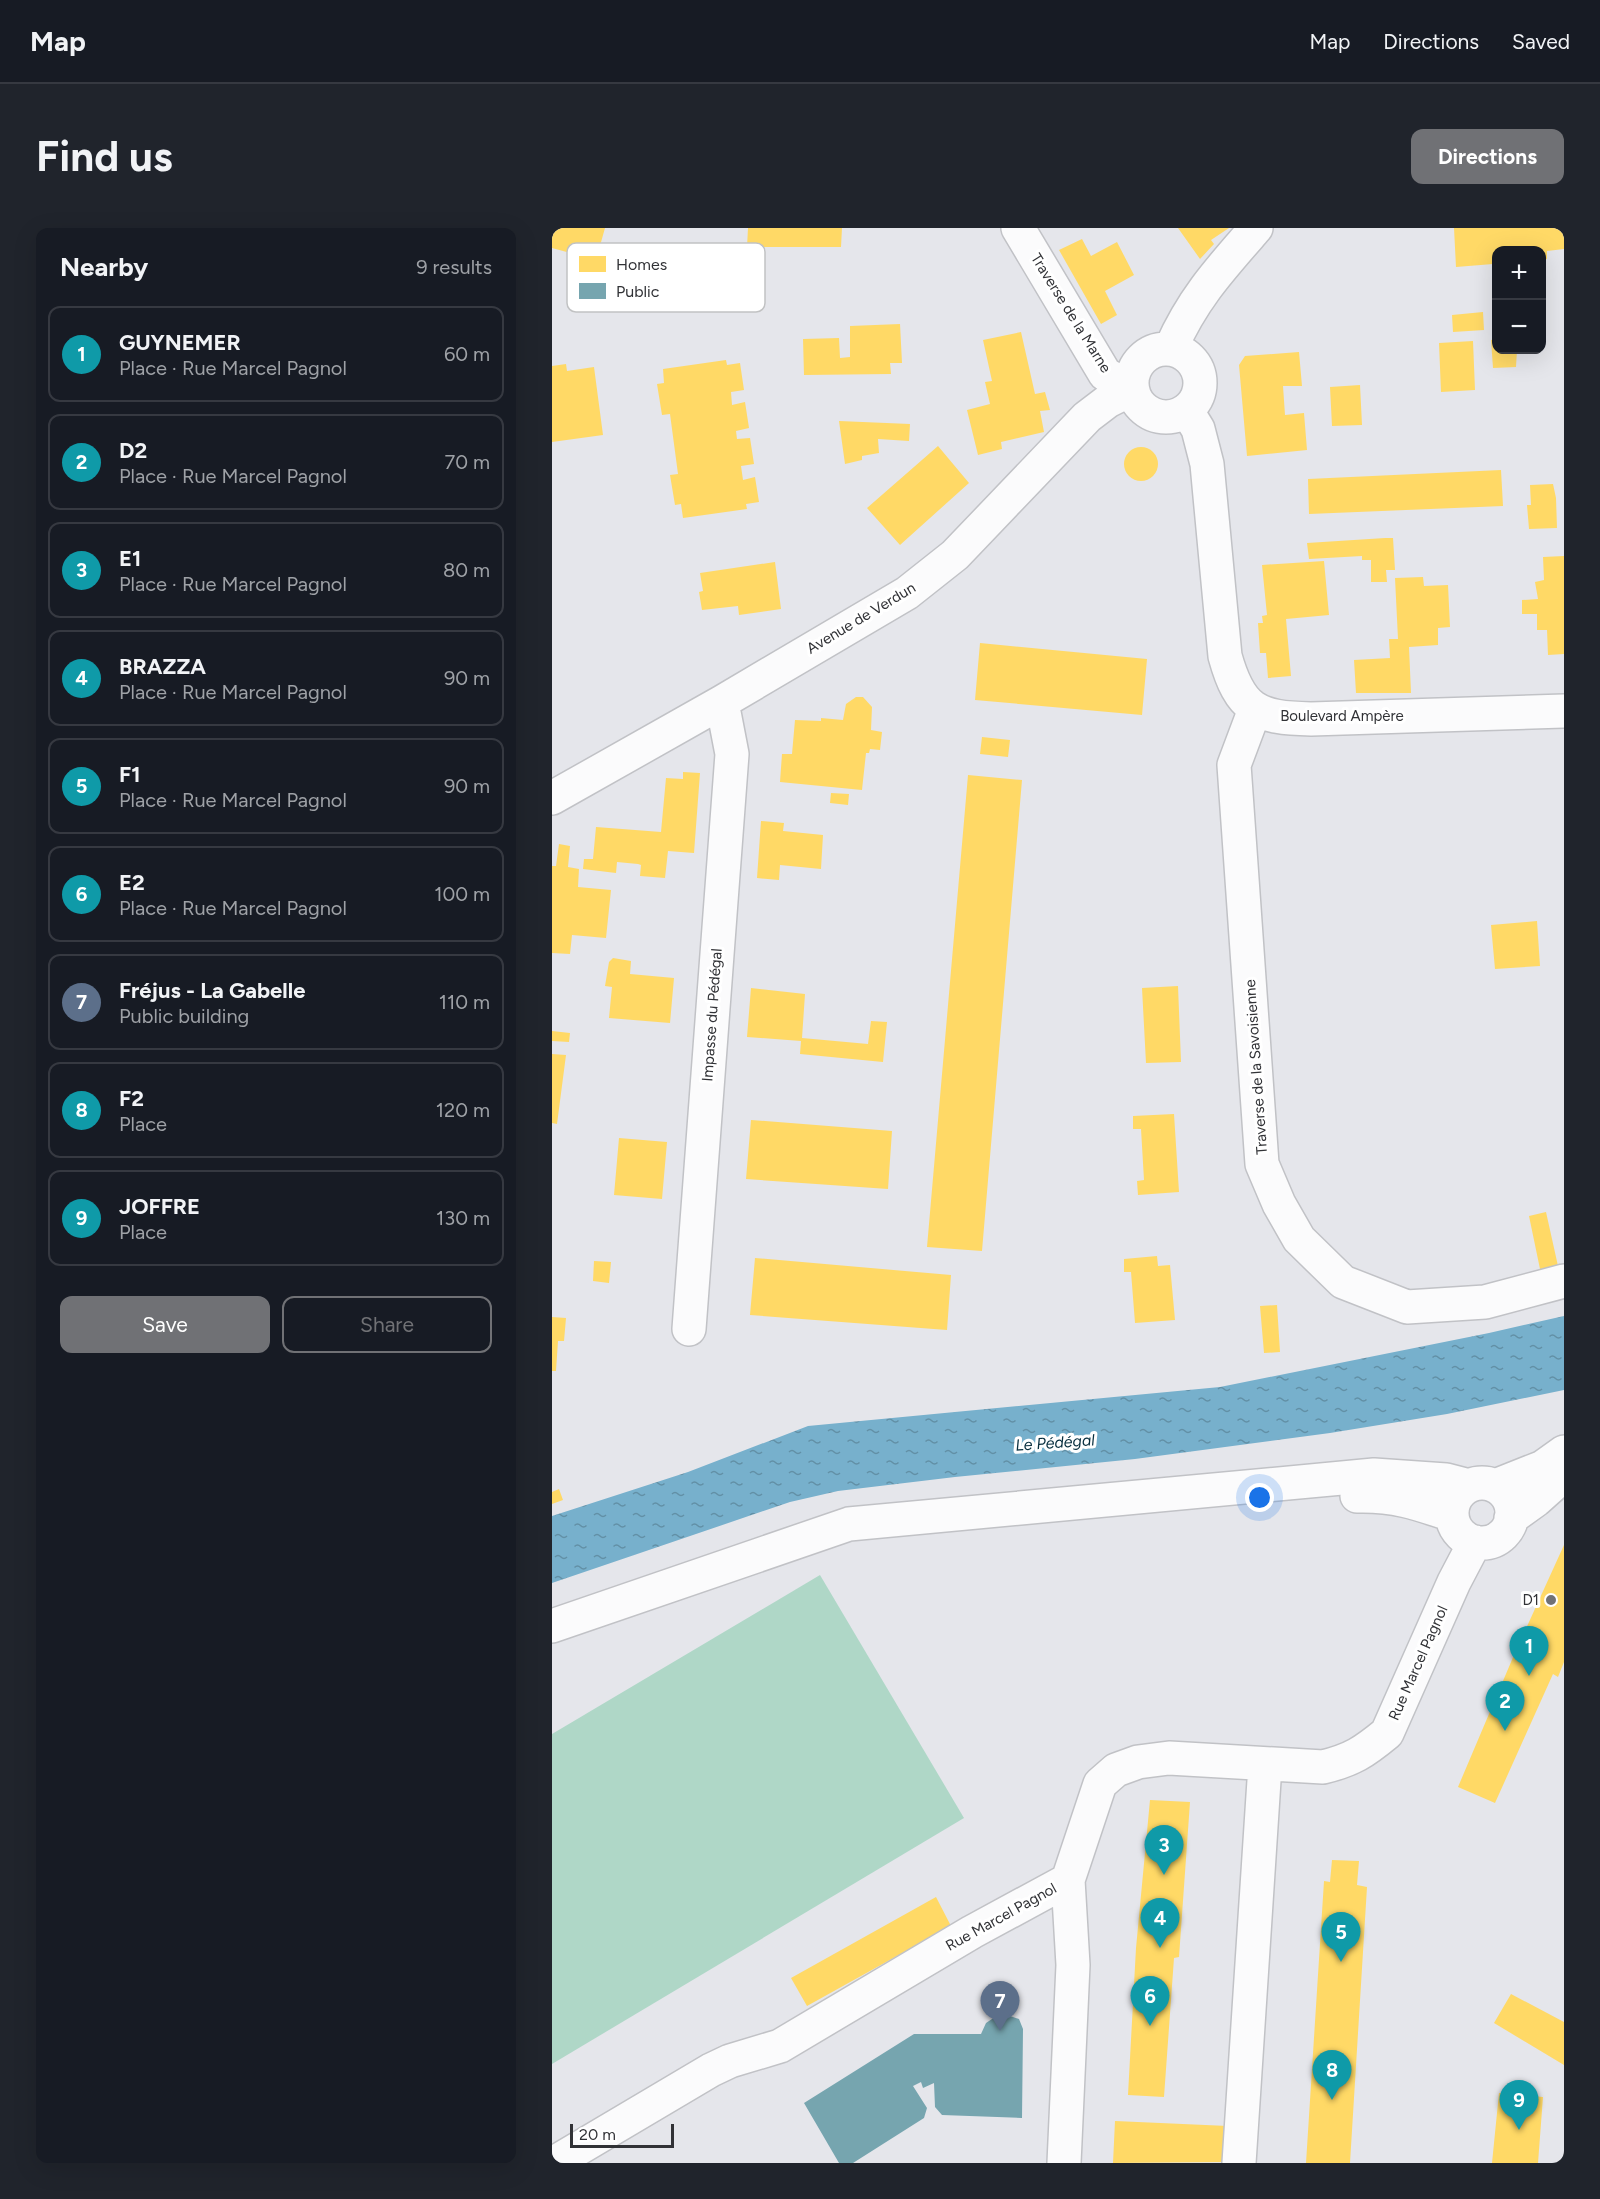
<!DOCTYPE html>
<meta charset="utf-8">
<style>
:root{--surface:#171b24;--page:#20242c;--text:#f1f3f6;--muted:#9ea1a6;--line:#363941;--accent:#707175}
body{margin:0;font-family:Figtree,sans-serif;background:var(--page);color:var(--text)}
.controls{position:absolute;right:18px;top:18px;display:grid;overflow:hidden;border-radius:12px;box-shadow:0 6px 24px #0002}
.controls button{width:54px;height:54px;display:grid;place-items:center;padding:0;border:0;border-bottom:2px solid var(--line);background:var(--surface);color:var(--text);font:30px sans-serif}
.scale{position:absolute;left:18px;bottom:15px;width:104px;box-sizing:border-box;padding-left:6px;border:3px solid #313236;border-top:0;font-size:16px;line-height:21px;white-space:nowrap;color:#313236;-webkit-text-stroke:4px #fff;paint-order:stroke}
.you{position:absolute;left:708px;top:1270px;width:21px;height:21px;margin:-15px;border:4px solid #fff;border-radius:50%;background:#1a73e8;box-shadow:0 0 0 9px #1a73e833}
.badge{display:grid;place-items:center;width:39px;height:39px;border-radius:50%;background:var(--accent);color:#fff;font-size:20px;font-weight:700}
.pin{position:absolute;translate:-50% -50px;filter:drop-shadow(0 2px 3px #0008)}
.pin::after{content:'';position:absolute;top:32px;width:21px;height:18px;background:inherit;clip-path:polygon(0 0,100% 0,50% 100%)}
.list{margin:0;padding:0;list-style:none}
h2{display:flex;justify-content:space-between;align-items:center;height:78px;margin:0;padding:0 24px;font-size:26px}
h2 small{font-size:20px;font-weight:400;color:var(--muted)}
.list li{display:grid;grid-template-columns:39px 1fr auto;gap:18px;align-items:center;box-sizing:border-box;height:96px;margin:0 12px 12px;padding:0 12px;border:2px solid var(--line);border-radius:12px}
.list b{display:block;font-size:22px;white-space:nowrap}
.list p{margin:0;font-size:20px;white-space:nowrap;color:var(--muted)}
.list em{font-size:20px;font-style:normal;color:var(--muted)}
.actions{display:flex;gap:12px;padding:18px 24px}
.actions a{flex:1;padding:14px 0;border:2px solid var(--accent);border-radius:12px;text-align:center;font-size:21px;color:var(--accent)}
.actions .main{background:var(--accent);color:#fff}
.map{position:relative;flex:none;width:1012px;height:1935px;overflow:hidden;border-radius:12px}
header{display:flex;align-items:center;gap:36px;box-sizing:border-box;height:84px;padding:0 30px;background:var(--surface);border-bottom:2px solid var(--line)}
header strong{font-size:28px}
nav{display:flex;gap:33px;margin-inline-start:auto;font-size:21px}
.intro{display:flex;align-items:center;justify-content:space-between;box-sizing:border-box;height:144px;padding:0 36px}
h1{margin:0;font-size:42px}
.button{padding:15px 27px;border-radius:12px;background:var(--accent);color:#fff;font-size:21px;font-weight:700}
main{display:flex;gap:36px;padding:0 36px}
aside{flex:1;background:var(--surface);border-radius:12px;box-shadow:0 6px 24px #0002}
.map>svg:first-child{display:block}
.garden{fill:#afd7c7}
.water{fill:url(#water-ripples)}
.homes{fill:#ffd966}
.public{fill:#76a5af}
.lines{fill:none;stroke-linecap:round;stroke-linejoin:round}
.minor-casing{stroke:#c1c2c6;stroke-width:36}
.minor{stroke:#fbfbfc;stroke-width:33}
.poi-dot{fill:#707175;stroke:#fff;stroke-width:2}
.labels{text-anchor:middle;stroke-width:6;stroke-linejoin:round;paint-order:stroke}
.street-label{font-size:15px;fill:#313236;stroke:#fff}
.poi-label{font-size:15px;fill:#313236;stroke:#fff;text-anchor:end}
.water-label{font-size:16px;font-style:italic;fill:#072e3e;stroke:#fff}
.key{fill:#fff;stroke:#c1c2c3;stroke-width:1.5}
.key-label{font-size:16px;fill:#313236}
</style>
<header>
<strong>Map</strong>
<nav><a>Map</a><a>Directions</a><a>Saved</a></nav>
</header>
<div class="intro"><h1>Find us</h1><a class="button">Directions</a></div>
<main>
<aside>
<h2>Nearby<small>9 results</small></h2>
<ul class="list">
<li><span class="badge" style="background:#0f9aa8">1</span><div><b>GUYNEMER</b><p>Place · Rue Marcel Pagnol</p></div><em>60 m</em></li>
<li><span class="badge" style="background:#0f9aa8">2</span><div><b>D2</b><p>Place · Rue Marcel Pagnol</p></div><em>70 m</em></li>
<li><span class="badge" style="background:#0f9aa8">3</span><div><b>E1</b><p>Place · Rue Marcel Pagnol</p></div><em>80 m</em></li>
<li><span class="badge" style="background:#0f9aa8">4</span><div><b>BRAZZA</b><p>Place · Rue Marcel Pagnol</p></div><em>90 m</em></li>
<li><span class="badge" style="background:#0f9aa8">5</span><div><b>F1</b><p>Place · Rue Marcel Pagnol</p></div><em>90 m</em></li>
<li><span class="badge" style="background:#0f9aa8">6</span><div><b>E2</b><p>Place · Rue Marcel Pagnol</p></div><em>100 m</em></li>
<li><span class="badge" style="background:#5c6f8a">7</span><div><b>Fréjus - La Gabelle</b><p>Public building</p></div><em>110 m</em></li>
<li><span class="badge" style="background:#0f9aa8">8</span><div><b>F2</b><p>Place</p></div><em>120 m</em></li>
<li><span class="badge" style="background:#0f9aa8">9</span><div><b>JOFFRE</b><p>Place</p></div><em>130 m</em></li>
</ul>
<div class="actions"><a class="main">Save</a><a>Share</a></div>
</aside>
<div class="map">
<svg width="1012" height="1935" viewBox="0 0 1012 1935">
<defs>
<pattern id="water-ripples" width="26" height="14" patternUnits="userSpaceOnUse" patternTransform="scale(1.5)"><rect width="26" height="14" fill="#77b0cc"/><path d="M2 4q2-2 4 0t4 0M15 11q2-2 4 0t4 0" fill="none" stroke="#6290a6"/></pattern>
</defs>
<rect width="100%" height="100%" fill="#e5e6eb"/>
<path class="garden" d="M 268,1347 L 412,1590 L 0,1836 L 0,1506 Z"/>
<path class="water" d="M 1012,1088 L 1012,1162 L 895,1186 L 778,1205 L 583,1231 L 403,1249 L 286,1263 L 238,1274 L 0,1355 L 0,1288 L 136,1244 L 256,1198 L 668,1159 L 937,1105 Z"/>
<path class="homes" d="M 0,0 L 53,0 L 44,32 L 0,20 Z
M 196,0 L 290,0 L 289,19 L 195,19 Z
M 626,0 L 677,0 L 659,12 L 662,16 L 648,31 Z
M 902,0 L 1012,0 L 1012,21 L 995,23 L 995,31 L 990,32 L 990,22 L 945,22 L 945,52 L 943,52 L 941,36 L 904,39 Z
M 530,11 L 539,28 L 565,14 L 582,47 L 553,63 L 565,87 L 549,96 L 507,22 Z
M 931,84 L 932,102 L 901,104 L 900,87 Z
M 348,96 L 350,135 L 338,135 L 339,146 L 252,147 L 251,111 L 287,110 L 288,130 L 298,129 L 298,98 Z
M 469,104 L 483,166 L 493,164 L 498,182 L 488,183 L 492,204 L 449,214 L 450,221 L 426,227 L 415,182 L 438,176 L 433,154 L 440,153 L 431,112 Z
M 945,111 L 945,122 L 965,122 L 964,139 L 941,140 L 939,112 Z
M 921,113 L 923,162 L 889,164 L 887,115 Z
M 747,124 L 750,158 L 731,158 L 733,187 L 752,185 L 755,222 L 695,228 L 687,137 L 693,128 Z
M 174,132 L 175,137 L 188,135 L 192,162 L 179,164 L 180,177 L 193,174 L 197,200 L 184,203 L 185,211 L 198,210 L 202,236 L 189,238 L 191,252 L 203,249 L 207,274 L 194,276 L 195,281 L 131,290 L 129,276 L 123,277 L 118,247 L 126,246 L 118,186 L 110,187 L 105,156 L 112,155 L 111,141 Z
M 14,136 L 15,143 L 42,139 L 51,207 L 0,214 L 0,138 Z
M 808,157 L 810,197 L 780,198 L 778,159 Z
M 287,193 L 358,196 L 357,213 L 326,211 L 327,225 L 310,228 L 310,232 L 293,236 Z
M 386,218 L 417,255 L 348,317 L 315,280 Z
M572 236a17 17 0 1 1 34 0a17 17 0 1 1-34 0Z
M 949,242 L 951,278 L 757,286 L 756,251 Z
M 1001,256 L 1004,270 L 1005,300 L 977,301 L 975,277 L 979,277 L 978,257 Z
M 833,310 L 841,310 L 843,342 L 834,342 L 835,354 L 819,354 L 819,332 L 810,332 L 810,328 L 757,331 L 755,315 Z
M 1012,328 L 1012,426 L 996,427 L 995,402 L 985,402 L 985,386 L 970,386 L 970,372 L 986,371 L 983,354 L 992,352 L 991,329 Z
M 772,333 L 777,387 L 734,391 L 739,448 L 716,450 L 714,425 L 708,425 L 706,395 L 711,395 L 710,388 L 715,387 L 710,337 Z
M 223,334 L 229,381 L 187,387 L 186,378 L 150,382 L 147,364 L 151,363 L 148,345 Z
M 871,349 L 872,358 L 896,357 L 898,399 L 886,400 L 886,417 L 857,419 L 859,465 L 804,465 L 802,432 L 838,430 L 837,411 L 846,411 L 843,350 Z
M 428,415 L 595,431 L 590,487 L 423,472 Z
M 304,469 L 311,469 L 320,479 L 319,502 L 330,504 L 328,522 L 318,521 L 317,525 L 314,525 L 310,562 L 228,554 L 230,526 L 240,526 L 243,492 L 269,493 L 269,490 L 291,492 L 294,476 Z
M 430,509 L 458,512 L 456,529 L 428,526 Z
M 131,544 L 148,545 L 142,625 L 116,623 L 113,650 L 88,648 L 89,637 L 86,636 L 65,634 L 64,645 L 31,641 L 32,631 L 41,631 L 44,599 L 109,604 L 114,550 L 131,551 Z
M 416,547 L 470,552 L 430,1023 L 375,1019 Z
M 279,565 L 297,566 L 296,577 L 278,575 Z
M 209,593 L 232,595 L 231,603 L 271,607 L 269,641 L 228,637 L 227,652 L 205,650 Z
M 7,616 L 18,618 L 16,639 L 27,641 L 26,659 L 59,662 L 54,710 L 20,707 L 18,726 L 0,725 L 0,638 L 4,638 Z
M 985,693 L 988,738 L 943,741 L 939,697 Z
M 61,730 L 79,733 L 78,746 L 122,750 L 118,795 L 57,790 L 60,759 L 53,758 L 57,734 Z
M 626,758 L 629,834 L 594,835 L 590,760 Z
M 199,760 L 253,766 L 250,810 L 316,816 L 319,793 L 335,794 L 331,834 L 248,826 L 249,813 L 195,809 Z
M 0,803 L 18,805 L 17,814 L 0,813 Z
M 0,826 L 14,827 L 5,896 L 0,895 Z
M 622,886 L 627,964 L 586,967 L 585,953 L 592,952 L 589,901 L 581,901 L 581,888 Z
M 199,892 L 340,903 L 336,961 L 194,951 Z
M 67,910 L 115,914 L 110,971 L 62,967 Z
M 994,984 L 1006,1038 L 988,1041 L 977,988 Z
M 605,1028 L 606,1038 L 618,1037 L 623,1092 L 583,1095 L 579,1044 L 572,1044 L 572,1031 Z
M 203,1030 L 399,1047 L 395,1102 L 198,1087 Z
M 42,1033 L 59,1034 L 57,1055 L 41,1053 Z
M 725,1077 L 728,1124 L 712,1125 L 708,1078 Z
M 0,1089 L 14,1090 L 12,1113 L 6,1113 L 4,1143 L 0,1143 Z
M 7,1261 L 11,1272 L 0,1276 L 0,1264 Z
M 1012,1317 L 1012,1434 L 1006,1449 L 1001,1446 L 943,1575 L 906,1559 L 962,1427 Z
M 598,1572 L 638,1574 L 627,1729 L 622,1730 L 612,1869 L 576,1867 L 584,1720 Z
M 780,1632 L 807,1633 L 805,1657 L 815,1659 L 798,1935 L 754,1935 L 772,1653 L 778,1654 Z
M 384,1669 L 399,1698 L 255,1778 L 239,1750 Z
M 959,1766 L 1012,1794 L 1012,1837 L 942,1795 Z
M 947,1865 L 991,1869 L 986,1935 L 940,1935 Z
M 563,1893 L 676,1898 L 674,1934 L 561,1935 Z"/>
<path class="public" d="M 458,1788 L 467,1791 L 471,1801 L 470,1890 L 390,1887 L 383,1879 L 382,1855 L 371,1860 L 369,1854 L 361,1858 L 375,1880 L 372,1890 L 301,1935 L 287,1935 L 252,1875 L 362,1806 L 429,1806 L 434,1795 L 443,1789 Z"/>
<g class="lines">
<g class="minor-casing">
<path id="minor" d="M 466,0 L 553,146 L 580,161
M 619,120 C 641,70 669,40 704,0
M580 155a34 34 0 1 1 68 0a34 34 0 1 1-68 0Z
M 635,183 L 646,201 L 655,236 L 673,428 C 688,482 705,490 759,491 L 1012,483
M 703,481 L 682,537 L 710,936 L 727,976 L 747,1011 L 791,1054 L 855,1079 L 933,1074 L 1012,1053
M 0,570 L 170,474 L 355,365 L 403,327 L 535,189 L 556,173 L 580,161
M 137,1101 L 180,526 L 170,474
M900 1285a30 30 0 1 1 60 0a30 30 0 1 1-60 0Z
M 943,1258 L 991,1239 L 1012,1224
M 805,1268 C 842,1267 865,1275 900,1287
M 959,1290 L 984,1272 L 1012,1247
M 0,1398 L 297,1296 L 822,1247 L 894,1252 L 917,1258
M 2,1935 L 159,1842 L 178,1833 L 228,1818 L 420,1704 L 516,1652
M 512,1935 L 521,1737 L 516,1652 L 548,1556 L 564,1542 L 586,1534 L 617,1530 L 771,1539 C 800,1532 812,1524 835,1505 L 902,1354 L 923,1314
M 687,1935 L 713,1537"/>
</g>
<use href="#minor" class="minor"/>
</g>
<circle class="poi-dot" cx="999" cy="1372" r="6"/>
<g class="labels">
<g class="street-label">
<text transform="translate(519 85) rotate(58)" y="5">Traverse de la Marne</text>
<text transform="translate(309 390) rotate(-31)" y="5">Avenue de Verdun</text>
<text x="790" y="493">Boulevard Ampère</text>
<text transform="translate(160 787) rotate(-86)" y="5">Impasse du Pédégal</text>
<text transform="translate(704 839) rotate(-94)" y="5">Traverse de la Savoisienne</text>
<text transform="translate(866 1435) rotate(-66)" y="5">Rue Marcel Pagnol</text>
<text transform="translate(449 1689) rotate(-29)" y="5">Rue Marcel Pagnol</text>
</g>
<g class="poi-label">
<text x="987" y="1377">D1</text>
</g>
<g class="water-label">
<text transform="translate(503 1214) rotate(-4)" y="6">Le Pédégal</text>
</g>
</g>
<rect x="15" y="15" width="198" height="69" rx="9" class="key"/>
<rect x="27" y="28" width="27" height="16" fill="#ffd966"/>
<rect x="27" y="55" width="27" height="16" fill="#76a5af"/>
<g class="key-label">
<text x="64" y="42">Homes</text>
<text x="64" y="69">Public</text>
</g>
</svg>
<div class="controls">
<button>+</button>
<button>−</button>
</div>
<div class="scale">20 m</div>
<div class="you"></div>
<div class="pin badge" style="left:977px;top:1448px;background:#0f9aa8">1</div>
<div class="pin badge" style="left:953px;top:1503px;background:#0f9aa8">2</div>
<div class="pin badge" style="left:612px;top:1647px;background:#0f9aa8">3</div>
<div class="pin badge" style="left:608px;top:1720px;background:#0f9aa8">4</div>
<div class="pin badge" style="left:789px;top:1734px;background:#0f9aa8">5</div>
<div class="pin badge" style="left:598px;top:1798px;background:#0f9aa8">6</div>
<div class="pin badge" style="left:448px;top:1803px;background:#5c6f8a">7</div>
<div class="pin badge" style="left:780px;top:1872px;background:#0f9aa8">8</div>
<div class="pin badge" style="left:967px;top:1902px;background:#0f9aa8">9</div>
</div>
</main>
